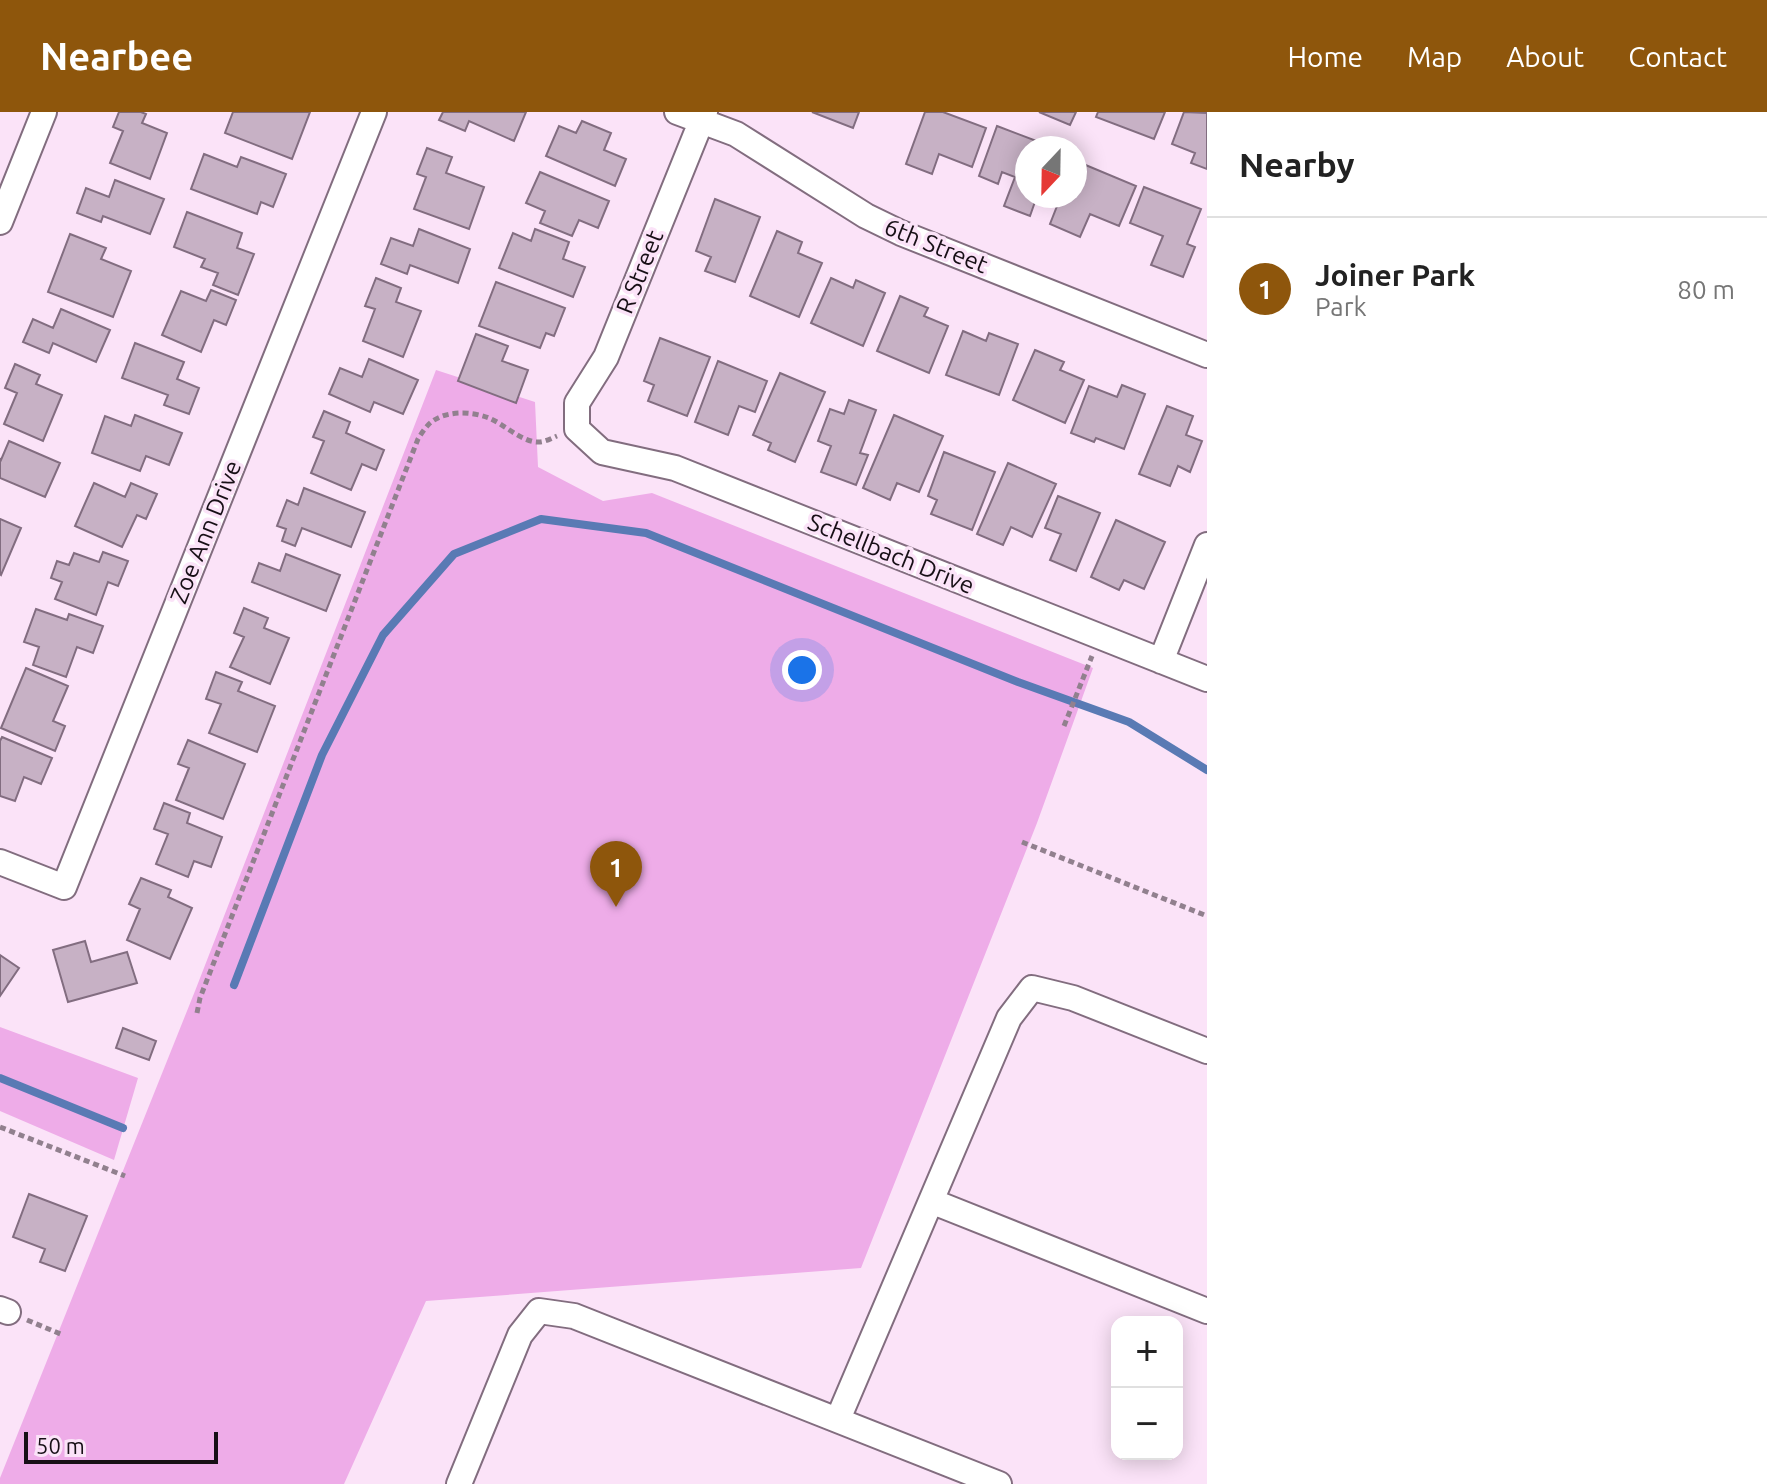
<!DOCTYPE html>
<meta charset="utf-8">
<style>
:root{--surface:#fff;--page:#f2f2f2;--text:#222;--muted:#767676;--line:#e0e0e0;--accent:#8e560c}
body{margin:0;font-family:Ubuntu,sans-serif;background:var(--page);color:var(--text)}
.controls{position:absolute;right:24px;bottom:24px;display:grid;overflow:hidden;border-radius:16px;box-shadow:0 4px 20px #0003}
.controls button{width:72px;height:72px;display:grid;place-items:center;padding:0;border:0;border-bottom:2px solid var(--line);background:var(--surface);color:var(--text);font:40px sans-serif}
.compass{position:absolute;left:1015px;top:24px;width:72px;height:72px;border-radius:50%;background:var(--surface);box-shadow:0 4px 20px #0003;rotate:202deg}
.scale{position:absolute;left:24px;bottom:20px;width:194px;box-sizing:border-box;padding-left:8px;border:4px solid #170f16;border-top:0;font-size:22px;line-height:28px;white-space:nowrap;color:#170f16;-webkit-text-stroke:6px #fbe3f8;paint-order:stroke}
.you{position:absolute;left:802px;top:558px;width:28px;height:28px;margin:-20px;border:6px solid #fff;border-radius:50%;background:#1a73e8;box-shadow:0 0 0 12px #1a73e833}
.badge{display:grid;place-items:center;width:52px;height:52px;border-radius:50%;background:var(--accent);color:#fff;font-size:26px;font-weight:700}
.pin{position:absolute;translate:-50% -66px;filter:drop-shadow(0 2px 4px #0008)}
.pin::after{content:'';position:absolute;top:42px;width:28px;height:24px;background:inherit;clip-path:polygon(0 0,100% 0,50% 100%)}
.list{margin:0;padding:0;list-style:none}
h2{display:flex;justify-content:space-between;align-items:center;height:104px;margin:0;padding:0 32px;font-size:34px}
h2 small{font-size:26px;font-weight:400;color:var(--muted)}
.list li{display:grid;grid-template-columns:52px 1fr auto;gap:24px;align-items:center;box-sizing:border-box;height:144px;padding:0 32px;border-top:2px solid var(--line)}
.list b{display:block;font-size:30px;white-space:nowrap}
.list p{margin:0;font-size:26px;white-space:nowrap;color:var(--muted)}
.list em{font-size:26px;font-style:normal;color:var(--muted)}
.map{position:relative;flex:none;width:1207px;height:1372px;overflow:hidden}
header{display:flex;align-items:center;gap:48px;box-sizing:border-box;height:112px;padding:0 40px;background:var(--accent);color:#fff}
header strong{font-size:38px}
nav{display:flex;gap:44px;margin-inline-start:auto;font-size:28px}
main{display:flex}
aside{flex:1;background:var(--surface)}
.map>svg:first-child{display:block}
.green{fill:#eeace8}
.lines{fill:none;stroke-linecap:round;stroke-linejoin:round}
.stream{stroke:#597ab4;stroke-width:8}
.building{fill:#c7b1c5;stroke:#826d80;stroke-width:2}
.street-casing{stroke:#826d7f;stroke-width:28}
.path{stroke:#91808e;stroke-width:5;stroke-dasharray:6 4;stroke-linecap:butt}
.street{stroke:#fff;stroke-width:24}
.labels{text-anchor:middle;stroke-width:7;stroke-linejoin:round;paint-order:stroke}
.street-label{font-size:24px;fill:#170f16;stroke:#fbe3f8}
</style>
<header>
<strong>Nearbee</strong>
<nav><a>Home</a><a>Map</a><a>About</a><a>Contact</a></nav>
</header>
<main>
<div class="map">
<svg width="1207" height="1372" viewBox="0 0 1207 1372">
<rect width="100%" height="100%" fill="#fbe3f8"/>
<path class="green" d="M 436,258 L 535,290 L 538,355 L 603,389 L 652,381 L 1093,556 L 1037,711 L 861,1156 L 426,1189 L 344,1372 L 0,1372 L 0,1366 L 195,879 Z
M 0,915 L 138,966 L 114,1048 L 0,999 Z"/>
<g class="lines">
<path class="stream" d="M 234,873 L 322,643 L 383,523 L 454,442 L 541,407 L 646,421 L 1018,570 L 1129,610 L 1207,658
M 0,966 L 123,1016"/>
</g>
<path class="building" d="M 119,0 L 141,0 L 146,2 L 142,11 L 167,21 L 150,67 L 110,51 L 123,19 L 113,15 Z
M 233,0 L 310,0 L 292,47 L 225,21 Z
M 443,0 L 526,0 L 514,29 L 469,9 L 465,19 L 439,8 Z
M 812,0 L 859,0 L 853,16 Z
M 925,0 L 943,0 L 986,16 L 972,55 L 939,42 L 932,62 L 906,52 Z
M 1039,0 L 1076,0 L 1070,13 Z
M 1098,0 L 1165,0 L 1154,27 L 1096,5 Z
M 1184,0 L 1207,1 L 1207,57 L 1191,51 L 1195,41 L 1172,32 Z
M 582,9 L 611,21 L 604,38 L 626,47 L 615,74 L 546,44 L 559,14 L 576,21 Z
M 997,14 L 1055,36 L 1027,36 L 1027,84 L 1037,84 L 1030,104 L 1004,94 L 1015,65 L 1002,60 L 998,72 L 979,64 Z
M 427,36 L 452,45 L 446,61 L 484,75 L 469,117 L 414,97 L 426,65 L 417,62 Z
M 204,42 L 237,55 L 241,45 L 286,62 L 273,95 L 261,90 L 257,102 L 191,77 Z
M 1076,49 L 1136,74 L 1119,114 L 1090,102 L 1080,125 L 1050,112 L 1061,84 L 1075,84 Z
M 540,60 L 609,89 L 598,116 L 579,108 L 572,124 L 540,111 L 545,99 L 526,91 Z
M 115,68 L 164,87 L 150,122 L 103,104 L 101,110 L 77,101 L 86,76 L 109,85 Z
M 1144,75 L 1201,97 L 1187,132 L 1195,135 L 1183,165 L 1151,153 L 1163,124 L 1130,111 Z
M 715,87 L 760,105 L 735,170 L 705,159 L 711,145 L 696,139 Z
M 187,100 L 242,121 L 237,136 L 254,142 L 238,183 L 213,173 L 218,161 L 201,155 L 205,147 L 174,135 Z
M 419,117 L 470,137 L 458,171 L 410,153 L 407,162 L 381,152 L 391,126 L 413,134 Z
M 535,117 L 569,130 L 563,147 L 585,155 L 573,185 L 499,156 L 513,121 L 531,129 Z
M 777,119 L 802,130 L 798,141 L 822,151 L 799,205 L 750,184 Z
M 70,122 L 106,136 L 101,147 L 131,159 L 113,205 L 48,180 Z
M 376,166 L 401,176 L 396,190 L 421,199 L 403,245 L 363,229 L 375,197 L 365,194 Z
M 831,166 L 853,176 L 856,168 L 885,181 L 863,234 L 811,211 Z
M 496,170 L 565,196 L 554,224 L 546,221 L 540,236 L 479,214 Z
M 211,178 L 236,188 L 226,213 L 214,208 L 201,240 L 162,223 L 181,179 L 206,189 Z
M 900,184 L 928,196 L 924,204 L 948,214 L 929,261 L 877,239 Z
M 61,197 L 110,218 L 96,250 L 53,231 L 49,241 L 23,230 L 33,207 L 53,216 Z
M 963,219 L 986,229 L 989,221 L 1018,232 L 999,283 L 946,263 Z
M 476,222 L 508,234 L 502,249 L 528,258 L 516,291 L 458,269 Z
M 660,226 L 710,245 L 687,304 L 648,289 L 654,273 L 644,269 Z
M 135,231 L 184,250 L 177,267 L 199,276 L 189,302 L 164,293 L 168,283 L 122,266 Z
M 1035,238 L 1064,250 L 1060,258 L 1084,268 L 1065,311 L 1013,288 Z
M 369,247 L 418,268 L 403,302 L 374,290 L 370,300 L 329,282 L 340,256 L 362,265 Z
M 718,249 L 767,269 L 755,300 L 739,294 L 728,323 L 695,310 Z
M 15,252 L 40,263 L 36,272 L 62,283 L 43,329 L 4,312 L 17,281 L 5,276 Z
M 780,261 L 825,280 L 795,350 L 768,338 L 771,331 L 753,323 Z
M 1122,273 L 1145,282 L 1124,337 L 1096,326 L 1094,330 L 1071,321 L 1089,274 L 1117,285 Z
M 849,288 L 876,298 L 860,341 L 868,343 L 856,373 L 821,360 L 831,334 L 818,329 L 830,297 L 844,302 Z
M 1167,294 L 1193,304 L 1186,323 L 1202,329 L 1190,360 L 1178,354 L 1170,374 L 1139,362 Z
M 324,299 L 350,310 L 346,321 L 384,338 L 376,358 L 362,352 L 351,378 L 311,361 L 324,329 L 313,325 Z
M 135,303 L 182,321 L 169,353 L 146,344 L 140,359 L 92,341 L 105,304 L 131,314 Z
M 894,303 L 943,324 L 919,380 L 897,371 L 890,388 L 863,376 Z
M 9,329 L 60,351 L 45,385 L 0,366 L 0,347 L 1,348 Z
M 944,340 L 995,360 L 972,418 L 931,402 L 937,388 L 928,384 Z
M 1008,351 L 1056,372 L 1032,425 L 1011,415 L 1003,433 L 977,422 Z
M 94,371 L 125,385 L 131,371 L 157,382 L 146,407 L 137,403 L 122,435 L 75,414 Z
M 304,376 L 365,400 L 351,435 L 302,416 L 295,434 L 282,429 L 286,417 L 277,414 L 287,388 L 298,393 Z
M 1058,384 L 1100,401 L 1076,459 L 1050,448 L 1061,422 L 1045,416 Z
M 0,407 L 21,416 L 1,463 L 0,462 Z
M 1116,408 L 1165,430 L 1144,477 L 1124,468 L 1119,478 L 1091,465 Z
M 103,440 L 128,449 L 118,474 L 108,470 L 96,503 L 55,487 L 62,470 L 51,466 L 57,449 L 69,453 L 74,441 L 99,450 Z
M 286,442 L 340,463 L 326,499 L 252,470 L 259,451 L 280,459 Z
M 244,496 L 268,506 L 264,516 L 289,526 L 270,572 L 230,555 L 244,525 L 234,521 Z
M 36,497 L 67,508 L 69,502 L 103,514 L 93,541 L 77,535 L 66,565 L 33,553 L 39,535 L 24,530 Z
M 26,556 L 68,574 L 53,609 L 65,614 L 55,639 L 1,616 Z
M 216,560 L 242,570 L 238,579 L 275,594 L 257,640 L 209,621 L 221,592 L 206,587 Z
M 2,625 L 52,646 L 41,672 L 24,665 L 15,689 L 0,684 L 0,629 Z
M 188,628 L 245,652 L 223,707 L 176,688 L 189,656 L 178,652 Z
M 164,691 L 190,701 L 187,711 L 222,725 L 211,755 L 194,749 L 188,765 L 156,752 L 168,722 L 154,717 Z
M 141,766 L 171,778 L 168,785 L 192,796 L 170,847 L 127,828 L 140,797 L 129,792 Z
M 85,829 L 91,850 L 127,840 L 137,871 L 68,890 L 53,838 Z
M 0,843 L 19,856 L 0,884 Z
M 123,916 L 156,929 L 149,948 L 116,936 Z
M 29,1082 L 87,1104 L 65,1159 L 40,1150 L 45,1137 L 13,1125 Z"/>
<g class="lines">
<g class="street-casing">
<path id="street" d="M 677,0 L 736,22 L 866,104 L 901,121 L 1207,243
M 705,0 L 606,245 L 577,291 L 577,317 L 602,340 L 675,356 L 1207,567
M 0,110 L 44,0
M 1161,549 L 1207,433
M 0,750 L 64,775 L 374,0
M 931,1089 L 1207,1199
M 0,1197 L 8,1200
M 838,1307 L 1009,906 L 1032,876 L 1073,886 L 1207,939
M 459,1372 L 520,1223 L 539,1199 L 574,1204 L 999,1372"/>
</g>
<path class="path" d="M 1064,614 L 1092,544
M 1022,730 L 1207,804
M 197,901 L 200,886 L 418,327 C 421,322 425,316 429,312 C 444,298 471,299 489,306 C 504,312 523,331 539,330 C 545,330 552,326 557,324
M 0,1015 L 125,1064
M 27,1208 L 63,1223"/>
<use href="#street" class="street"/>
</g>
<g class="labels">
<g class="street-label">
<text transform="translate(936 134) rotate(22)" y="8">6th Street</text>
<text transform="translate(640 160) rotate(-68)" y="8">R Street</text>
<text transform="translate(206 420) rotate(-68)" y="8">Zoe Ann Drive</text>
<text transform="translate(891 442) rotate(22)" y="8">Schellbach Drive</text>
</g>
</g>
</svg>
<div class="controls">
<button>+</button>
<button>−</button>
</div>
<svg class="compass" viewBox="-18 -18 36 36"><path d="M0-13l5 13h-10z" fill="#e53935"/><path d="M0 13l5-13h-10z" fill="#767676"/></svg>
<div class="scale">50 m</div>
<div class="you"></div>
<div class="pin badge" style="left:616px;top:795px">1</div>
</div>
<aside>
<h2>Nearby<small></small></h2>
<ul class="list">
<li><span class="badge">1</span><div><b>Joiner Park</b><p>Park</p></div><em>80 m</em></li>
</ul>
</aside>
</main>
